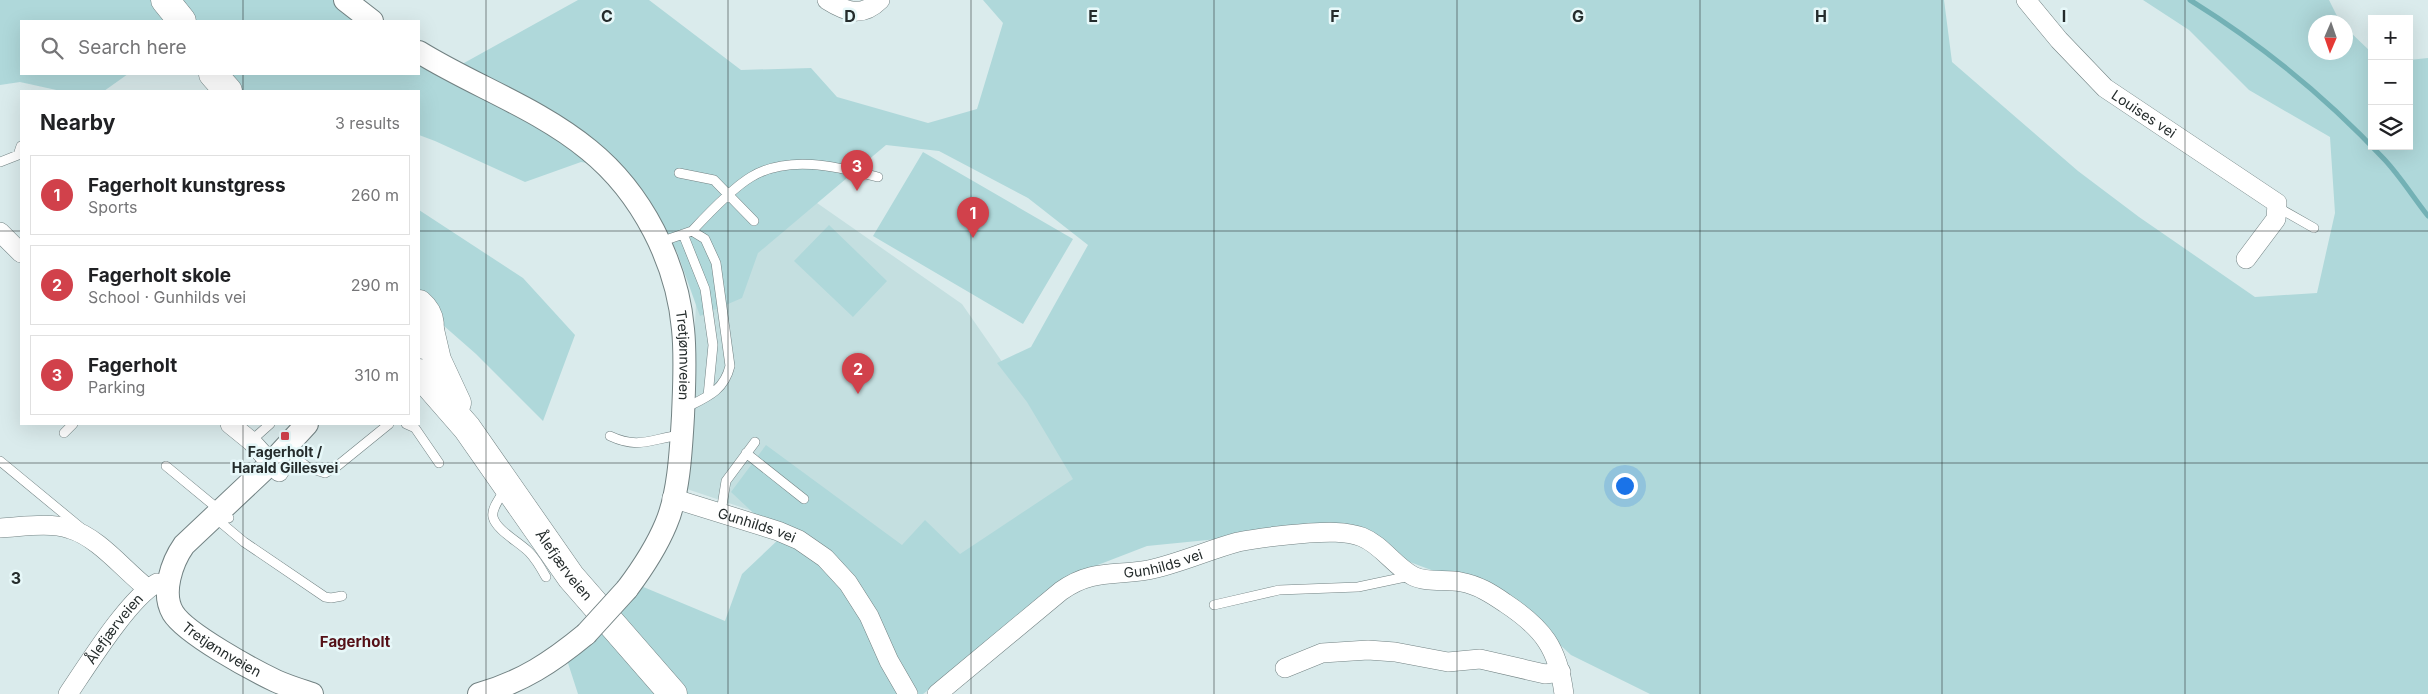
<!DOCTYPE html>
<meta charset="utf-8">
<style>
:root{--surface:#fff;--page:#f6f6f6;--text:#202124;--muted:#757577;--line:#e0e0e0;--accent:#d1414b}
body{margin:0;font-family:Inter,sans-serif;background:var(--page);color:var(--text)}
.controls{position:absolute;right:15px;top:15px;display:grid;overflow:hidden;border-radius:0px;box-shadow:0 5px 20px #0002}
.controls button{width:45px;height:45px;display:grid;place-items:center;padding:0;border:0;border-bottom:1px solid var(--line);background:var(--surface);color:var(--text);font:25px sans-serif}
.compass{position:absolute;left:2308px;top:15px;width:45px;height:45px;border-radius:50%;background:var(--surface);box-shadow:0 5px 20px #0002;rotate:182deg}
.you{position:absolute;left:1624px;top:485px;width:18px;height:18px;margin:-12px;border:4px solid #fff;border-radius:50%;background:#1a73e8;box-shadow:0 0 0 8px #1a73e833}
.badge{display:grid;place-items:center;width:32px;height:32px;border-radius:50%;background:var(--accent);color:#fff;font-size:16px;font-weight:700}
.pin{position:absolute;translate:-50% -41px;filter:drop-shadow(0 1px 2px #0008)}
.pin::after{content:'';position:absolute;top:26px;width:18px;height:15px;background:inherit;clip-path:polygon(0 0,100% 0,50% 100%)}
.list{margin:0;padding:0;list-style:none}
h2{display:flex;justify-content:space-between;align-items:center;height:65px;margin:0;padding:0 20px;font-size:21px}
h2 small{font-size:16px;font-weight:400;color:var(--muted)}
.list li{display:grid;grid-template-columns:32px 1fr auto;gap:15px;align-items:center;box-sizing:border-box;height:80px;margin:0 10px 10px;padding:0 10px;border:1px solid var(--line);border-radius:0px}
.list b{display:block;font-size:19px;white-space:nowrap}
.list p{margin:0;font-size:16px;white-space:nowrap;color:var(--muted)}
.list em{font-size:16px;font-style:normal;color:var(--muted)}
.icon{flex:none;width:28px;height:28px;fill:none;stroke:currentColor;stroke-width:2;stroke-linecap:round;stroke-linejoin:round}
.map{position:relative;flex:none;width:2428px;height:694px;overflow:hidden}
.search{position:absolute;background:var(--surface);box-shadow:0 5px 20px #0002;left:20px;top:20px;width:400px;height:55px;display:flex;align-items:center;gap:12px;box-sizing:border-box;padding:0 18px;border-radius:0px;color:var(--muted);font-size:19px}
.panel{position:absolute;background:var(--surface);box-shadow:0 5px 20px #0002;left:20px;top:90px;width:400px;height:335px;border-radius:0px}
.map>svg:first-child{display:block}
.built{fill:#c4dfe0}
.green{fill:#afd8da}
.lines{fill:none;stroke-linecap:round;stroke-linejoin:round}
.stream{stroke:#73b1b5;stroke-width:5}
.service-casing{stroke:#728283;stroke-width:10}
.minor-casing{stroke:#728283;stroke-width:20}
.tertiary-casing{stroke:#728283;stroke-width:24}
.primary-casing{stroke:#728283;stroke-width:29}
.service{stroke:#fff;stroke-width:9}
.minor{stroke:#fff;stroke-width:19}
.tertiary{stroke:#fff;stroke-width:22}
.primary{stroke:#fff;stroke-width:28}
.tertiary-bridge-casing{stroke:#728283;stroke-width:24;stroke-linecap:butt}
.tertiary-bridge{stroke:#fff;stroke-width:22}
.grid{fill:none;stroke:#252c2c;stroke-width:1;stroke-opacity:0.55}
.poi-dot{fill:#d1414b;stroke:#e7f8f9;stroke-width:2}
.labels{text-anchor:middle;stroke-width:5;stroke-linejoin:round;paint-order:stroke}
.street-label{font-size:14px;fill:#252c2c;stroke:#e7f8f9}
.poi-label{font-size:14px;font-weight:bold;fill:#252c2c;stroke:#e7f8f9}
.neighbourhood-label{font-size:15px;font-weight:bold;fill:#551017;stroke:#e7f8f9}
.grid-label{font-size:16px;text-anchor:middle;font-weight:bold;fill:#252c2c;stroke:#e7f8f9;stroke-width:5;stroke-linejoin:round;paint-order:stroke}
</style>
<div class="map">
<svg width="2428" height="694" viewBox="0 0 2428 694">
<rect width="100%" height="100%" fill="#daebec"/>
<path class="built" d="M 807,196 L 962,304 L 1087,484 L 906,633 L 788,523 L 687,489 L 696,303 Z"/>
<path class="green" d="M 0,0 L 349,0 L 373,21 L 21,21 L 21,74 L 128,74 L 104,91 L 61,91 L 20,82 L 0,85 Z
M 578,0 L 649,0 L 741,70 L 811,68 L 837,97 L 928,123 L 977,109 L 1003,23 L 983,0 L 1944,0 L 1952,62 L 2078,171 L 2139,217 L 2255,297 L 2317,293 L 2335,213 L 2330,137 L 2249,90 L 2189,30 L 2143,0 L 2329,0 L 2340,22 L 2316,22 L 2316,52 L 2346,52 L 2346,28 L 2372,53 L 2372,146 L 2409,146 L 2409,60 L 2428,58 L 2428,694 L 1650,694 L 1571,655 L 1513,601 L 1336,534 L 1258,535 L 1147,546 L 1090,568 L 923,694 L 578,694 L 567,660 L 641,586 L 725,621 L 742,574 L 780,538 L 731,492 L 766,445 L 902,545 L 925,520 L 960,554 L 1073,479 L 1027,402 L 997,363 L 1031,347 L 1088,245 L 1028,198 L 939,151 L 886,145 L 758,253 L 742,298 L 700,316 L 677,252 L 618,168 L 581,162 L 525,182 L 435,141 L 419,135 L 419,91 L 234,91 L 217,74 L 419,74 L 419,48 L 455,68 Z
M 923,152 L 1073,239 L 1023,324 L 873,236 Z
M 419,210 L 523,278 L 575,335 L 543,421 L 476,354 L 419,304 Z
M 829,225 L 887,281 L 853,317 L 794,261 Z"/>
<g class="lines">
<path class="stream" d="M 2190,0 C 2261,44 2327,98 2384,159 C 2400,176 2413,197 2428,216"/>
<g class="service-casing">
<path id="service" d="M 0,162 L 18,155 L 21,146
M 679,173 L 714,180 L 754,221
M 2277,207 L 2314,228
M 692,231 C 706,216 734,187 751,177 C 789,154 838,167 878,177
M 683,234 L 705,289 L 713,345 L 708,396
M 660,242 L 692,231 L 705,239 L 716,263 L 730,366 C 724,391 707,397 685,408
M 406,424 L 415,428 L 439,463
M 64,433 L 73,424
M 610,436 C 640,450 652,438 682,435
M 251,441 L 270,424
M 284,449 L 309,468 L 325,473 L 336,467 L 389,424
M 746,453 L 804,499
M 0,461 L 80,527
M 166,466 L 229,518
M 505,489 C 501,497 491,508 493,517 C 496,530 519,542 529,552 C 536,559 541,568 546,577
M 721,512 L 726,481 L 755,442
M 213,516 L 244,542 L 325,597 L 331,598 L 342,596
M 1214,605 L 1279,590 L 1358,587 L 1410,576"/>
</g>
<g class="minor-casing">
<g id="minor">
<path d="M 827,0 C 846,12 862,18 880,0"/>
<path id="s1" d="M 2026,0 L 2059,40 L 2105,88 L 2277,203 L 2276,219 L 2246,259"/>
<path d="M 0,232 L 21,253"/>
<path d="M 230,424 L 251,441 L 279,472"/>
<path id="s2" d="M 672,498 L 778,531 L 799,540 L 825,558 L 848,583 L 869,616 L 889,661 L 908,694"/>
<path d="M 0,528 C 22,527 49,522 70,529 C 98,537 124,570 147,588"/>
<path d="M 1285,668 L 1322,653 L 1368,650 L 1395,652 L 1448,662 L 1480,659 L 1545,674 L 1561,672"/>
<path id="s3" d="M 68,694 C 87,666 129,598 157,583"/>
<path id="s4" d="M 937,694 L 1061,591 C 1092,569 1114,576 1148,570 C 1178,564 1208,550 1238,542 C 1262,537 1285,535 1309,533 C 1326,532 1346,531 1362,537 C 1382,545 1394,566 1413,576 C 1427,583 1446,579 1461,582 C 1478,585 1492,594 1505,603 C 1543,628 1558,648 1564,694"/>
</g>
</g>
<g class="tertiary-casing">
<g id="tertiary">
<path d="M 345,0 L 372,21"/>
<path id="s5" d="M 419,52 C 474,86 538,108 589,150 C 642,193 677,262 683,329 C 686,358 684,388 683,416 C 681,449 679,494 666,524 C 656,548 642,569 627,589"/>
<path id="s6" d="M 307,424 L 271,463 L 184,545 C 172,562 161,593 173,613 C 186,634 253,670 276,681 C 287,686 300,690 312,694"/>
<path d="M 479,694 C 522,682 552,662 586,634"/>
</g>
</g>
<g class="primary-casing">
<g id="primary">
<path d="M 165,0 L 182,21"/>
<path d="M 213,74 L 228,91"/>
<path d="M 419,304 C 432,315 433,331 424,345"/>
<path d="M 430,330 L 437,360 L 457,403"/>
<path id="s7" d="M 419,373 L 467,428 L 571,577 L 673,694"/>
</g>
</g>
<use href="#service" class="service"/>
<use href="#minor" class="minor"/>
<use href="#tertiary" class="tertiary"/>
<use href="#primary" class="primary"/>
<g class="tertiary-bridge-casing">
<path id="tertiary-bridge" d="M 586,634 L 627,589"/>
</g>
<use href="#tertiary-bridge" class="tertiary-bridge"/>
</g>
<path class="grid" d="M 243,0 L 243,21M 486,0 L 486,694M 728,0 L 728,694M 971,0 L 971,694M 1214,0 L 1214,694M 1457,0 L 1457,694M 1700,0 L 1700,694M 1942,0 L 1942,694M 2185,0 L 2185,694M 243,74 L 243,91M 0,231 L 21,231M 419,231 L 2428,231M 243,424 L 243,694M 0,463 L 2428,463"/>
<rect class="poi-dot" x="280" y="431" width="10" height="10" rx="2.5"/>
<g class="labels">
<g class="street-label">
<text dy="5" stroke="none"><textPath href="#s1" startOffset="165">Louises vei</textPath></text>
<text dy="5" stroke="none"><textPath href="#s5" startOffset="430">Tretjønnveien</textPath></text>
<text dy="5" stroke="none"><textPath href="#s2" startOffset="89">Gunhilds vei</textPath></text>
<text dy="5" stroke="none"><textPath href="#s4" startOffset="268">Gunhilds vei</textPath></text>
<text dy="5" stroke="none"><textPath href="#s7" startOffset="241">Ålefjærveien</textPath></text>
<text dy="5" stroke="none"><textPath href="#s3" startOffset="80">Ålefjærveien</textPath></text>
<text dy="5" stroke="none"><textPath href="#s6" startOffset="306">Tretjønnveien</textPath></text>
</g>
<g class="poi-label">
<text x="285" y="457">Fagerholt /<tspan x="285" dy="16">Harald Gillesvei</tspan></text>
</g>
<g class="neighbourhood-label">
<text x="355" y="647">Fagerholt</text>
</g>
</g>
<g class="grid-label">
<text x="607" y="22">C</text>
<text x="850" y="22">D</text>
<text x="1093" y="22">E</text>
<text x="1335" y="22">F</text>
<text x="1578" y="22">G</text>
<text x="1821" y="22">H</text>
<text x="2064" y="22">I</text>
<text x="16" y="584">3</text>
</g>
</svg>
<div class="controls">
<button>+</button>
<button>−</button>
<button><svg class="icon" aria-label="layers" viewBox="0 0 24 24"><path d="M12 4l9 5-9 5-9-5zM3 14l9 5 9-5"/></svg></button>
</div>
<svg class="compass" viewBox="-18 -18 36 36"><path d="M0-13l5 13h-10z" fill="#e53935"/><path d="M0 13l5-13h-10z" fill="#757577"/></svg>
<div class="you"></div>
<div class="pin badge" style="left:973px;top:238px">1</div>
<div class="pin badge" style="left:858px;top:394px">2</div>
<div class="pin badge" style="left:857px;top:191px">3</div>
<div class="search"><svg class="icon" aria-label="search" viewBox="0 0 24 24"><circle cx="10" cy="10" r="6"/><path d="M15 15l6 6"/></svg>Search here</div>
<section class="panel">
<h2>Nearby<small>3 results</small></h2>
<ul class="list">
<li><span class="badge">1</span><div><b>Fagerholt kunstgress</b><p>Sports</p></div><em>260 m</em></li>
<li><span class="badge">2</span><div><b>Fagerholt skole</b><p>School · Gunhilds vei</p></div><em>290 m</em></li>
<li><span class="badge">3</span><div><b>Fagerholt</b><p>Parking</p></div><em>310 m</em></li>
</ul>
</section>
</div>
